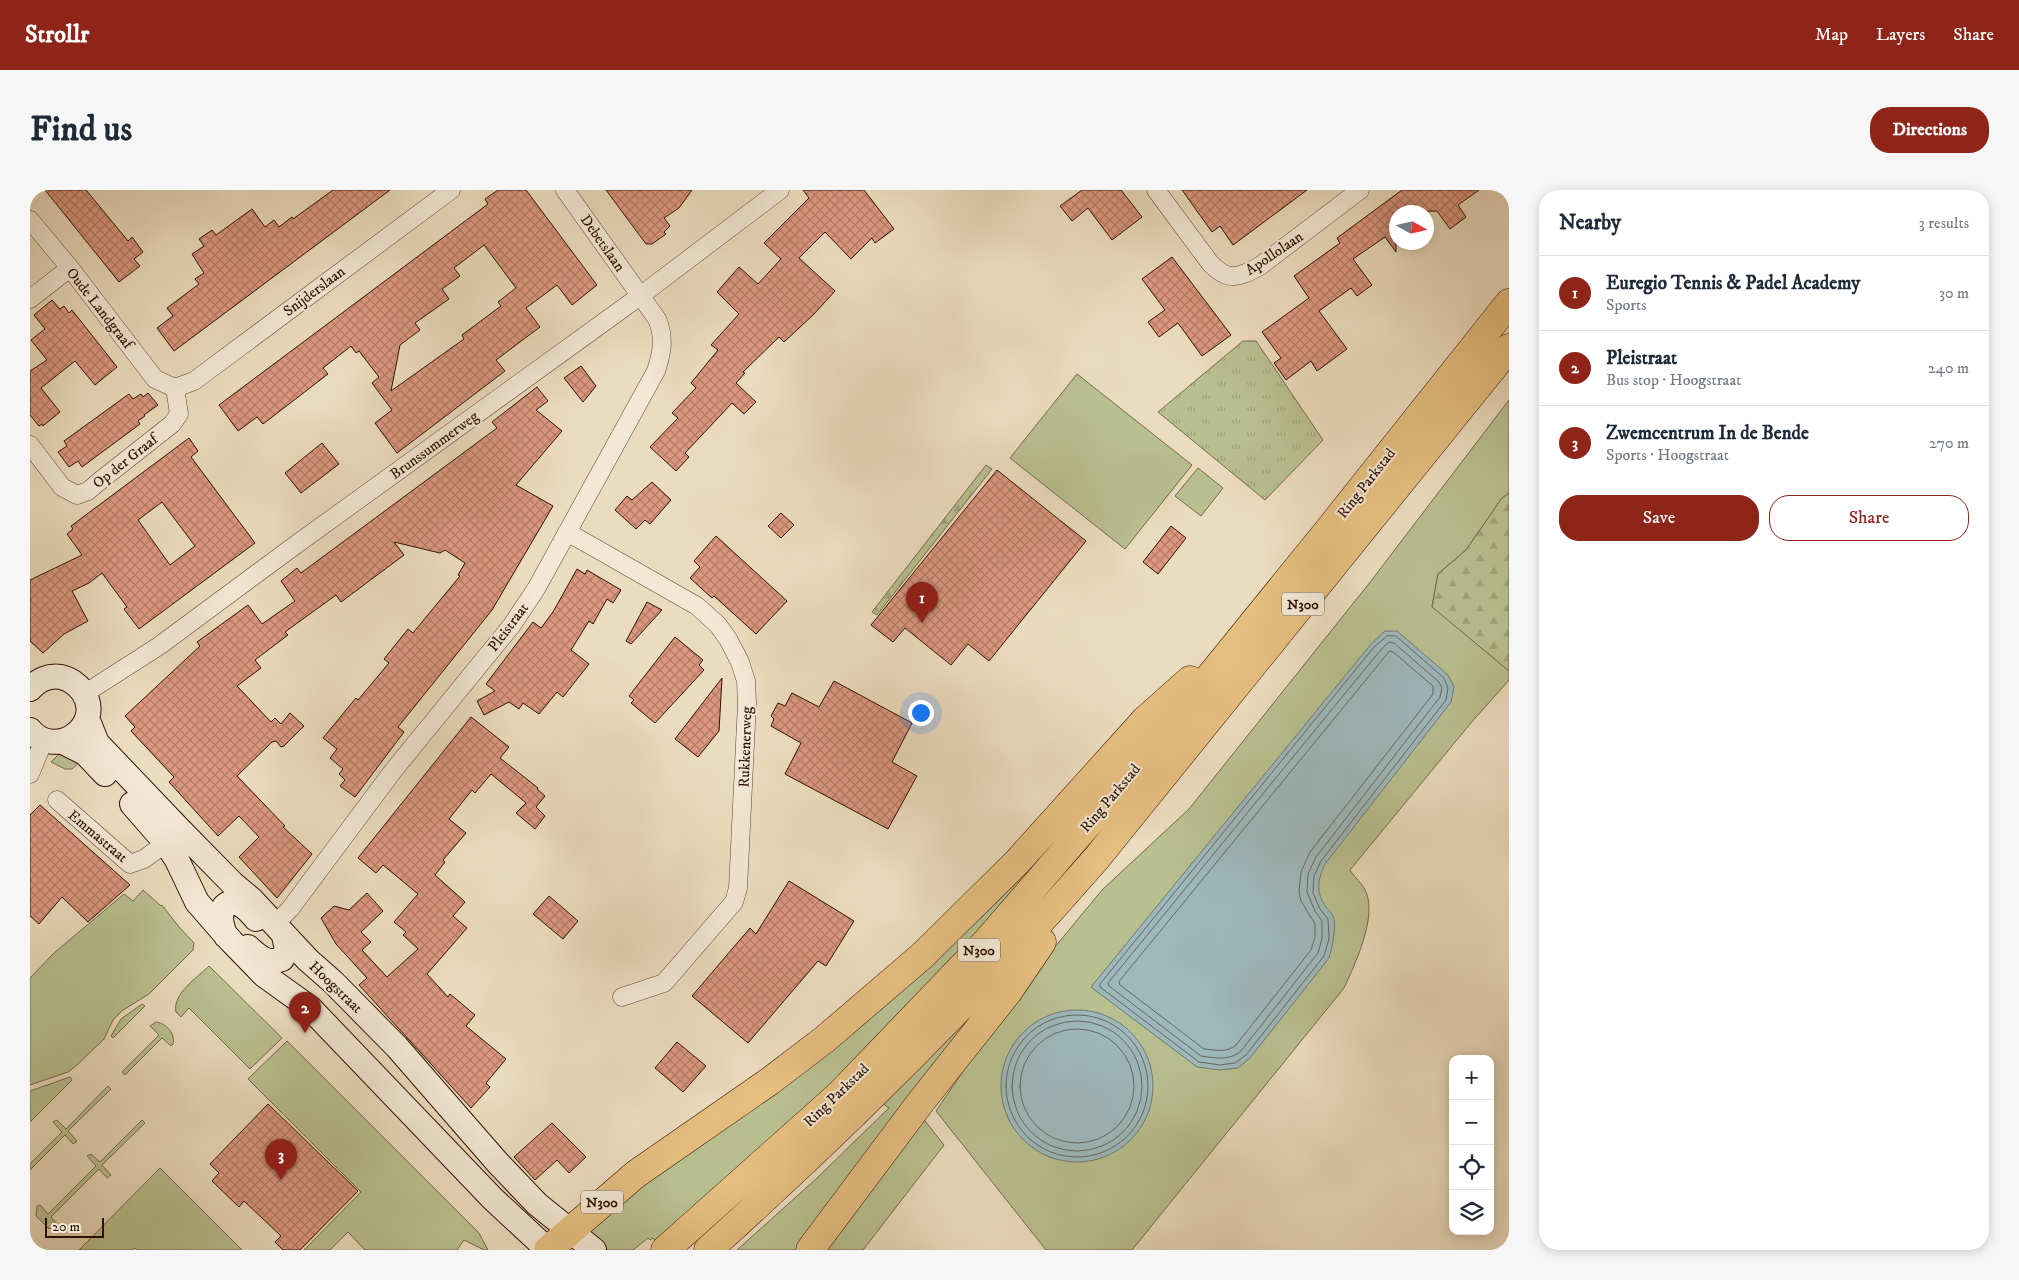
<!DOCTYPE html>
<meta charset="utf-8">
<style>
:root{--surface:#fff;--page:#f6f6f7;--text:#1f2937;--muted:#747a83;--line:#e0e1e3;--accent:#8f2418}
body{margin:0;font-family:"IM FELL DW Pica",serif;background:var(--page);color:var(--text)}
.controls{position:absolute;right:15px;bottom:15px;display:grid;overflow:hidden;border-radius:10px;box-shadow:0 2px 12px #0003}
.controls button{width:45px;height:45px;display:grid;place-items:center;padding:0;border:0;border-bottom:1px solid var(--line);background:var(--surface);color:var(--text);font:25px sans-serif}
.compass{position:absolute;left:1359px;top:15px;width:45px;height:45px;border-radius:50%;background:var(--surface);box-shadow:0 2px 12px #0003;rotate:98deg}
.scale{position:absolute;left:15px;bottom:12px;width:59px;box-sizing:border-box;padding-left:5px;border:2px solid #2f1103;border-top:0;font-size:14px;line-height:18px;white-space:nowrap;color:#2f1103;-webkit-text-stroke:4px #f3e8d5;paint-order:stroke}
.you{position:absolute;left:890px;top:522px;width:18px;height:18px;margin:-12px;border:4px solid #fff;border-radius:50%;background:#1a73e8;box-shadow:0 0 0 8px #1a73e833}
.badge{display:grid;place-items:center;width:32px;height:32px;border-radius:50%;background:var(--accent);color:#fff;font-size:16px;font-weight:700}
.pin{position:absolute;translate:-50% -41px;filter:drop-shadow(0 1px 2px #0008)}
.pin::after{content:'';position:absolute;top:26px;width:18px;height:15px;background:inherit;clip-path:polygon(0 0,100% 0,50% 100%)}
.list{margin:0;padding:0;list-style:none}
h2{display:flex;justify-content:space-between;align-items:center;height:65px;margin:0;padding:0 20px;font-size:21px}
h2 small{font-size:16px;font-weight:400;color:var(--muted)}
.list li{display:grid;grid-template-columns:32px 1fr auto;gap:15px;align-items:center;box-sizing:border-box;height:75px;padding:0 20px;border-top:1px solid var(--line)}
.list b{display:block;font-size:19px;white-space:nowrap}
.list p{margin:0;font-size:16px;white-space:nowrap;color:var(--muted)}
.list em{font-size:16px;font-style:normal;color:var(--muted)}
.actions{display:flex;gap:10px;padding:15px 20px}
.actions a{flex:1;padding:11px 0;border:1px solid var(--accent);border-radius:20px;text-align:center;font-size:18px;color:var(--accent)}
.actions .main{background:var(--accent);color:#fff}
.icon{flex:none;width:28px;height:28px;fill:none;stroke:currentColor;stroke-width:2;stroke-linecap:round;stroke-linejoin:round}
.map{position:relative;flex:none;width:1479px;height:1060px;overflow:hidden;border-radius:20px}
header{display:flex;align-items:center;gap:30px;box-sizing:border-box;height:70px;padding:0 25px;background:var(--accent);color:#fff}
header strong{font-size:24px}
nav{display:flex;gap:28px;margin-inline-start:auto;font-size:18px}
.intro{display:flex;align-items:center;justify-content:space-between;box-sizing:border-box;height:120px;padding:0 30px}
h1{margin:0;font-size:35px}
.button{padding:12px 22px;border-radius:20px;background:var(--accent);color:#fff;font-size:18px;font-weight:700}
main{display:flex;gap:30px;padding:0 30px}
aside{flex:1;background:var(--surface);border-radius:20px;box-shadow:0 2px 12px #0003}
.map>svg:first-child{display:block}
.green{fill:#b9c090;stroke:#74684a}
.forest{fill:url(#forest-firs);stroke:#74684a}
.park{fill:url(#park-tufts);stroke:#74684a}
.water{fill:#9db9bc;stroke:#717672}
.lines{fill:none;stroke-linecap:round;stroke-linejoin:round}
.shore{stroke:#666560;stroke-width:1}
.building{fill:url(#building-cross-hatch);stroke:#2f1103;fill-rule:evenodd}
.minor-casing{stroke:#5e4432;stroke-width:19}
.secondary-casing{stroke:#2f1103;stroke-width:26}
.trunk-casing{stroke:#2f1103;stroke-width:29}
.minor{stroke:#f3e8d5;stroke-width:18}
.secondary{stroke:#f3e8d5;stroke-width:24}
.trunk{stroke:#e6be80;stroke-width:28}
.labels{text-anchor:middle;stroke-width:4;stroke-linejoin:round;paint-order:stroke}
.shield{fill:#f3e8d5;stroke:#6a5242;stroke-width:1}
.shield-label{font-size:14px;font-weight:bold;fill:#2f1103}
.street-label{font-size:15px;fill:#2f1103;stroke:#f3e8d5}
</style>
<header>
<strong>Strollr</strong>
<nav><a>Map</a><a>Layers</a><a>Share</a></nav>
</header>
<div class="intro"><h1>Find us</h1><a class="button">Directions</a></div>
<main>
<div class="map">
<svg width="1479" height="1060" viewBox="0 0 1479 1060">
<defs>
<pattern id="forest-firs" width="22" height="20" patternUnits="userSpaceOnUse" patternTransform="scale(1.25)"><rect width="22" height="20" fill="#b9c090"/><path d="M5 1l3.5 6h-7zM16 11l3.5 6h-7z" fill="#9fa47b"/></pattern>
<pattern id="park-tufts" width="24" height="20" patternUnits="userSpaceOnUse" patternTransform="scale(1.25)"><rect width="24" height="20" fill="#b9c090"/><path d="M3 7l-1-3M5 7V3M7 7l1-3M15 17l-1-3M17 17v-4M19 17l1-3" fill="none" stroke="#9fa47b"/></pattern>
<pattern id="building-cross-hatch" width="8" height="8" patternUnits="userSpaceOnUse" patternTransform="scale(1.25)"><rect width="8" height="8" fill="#dc987f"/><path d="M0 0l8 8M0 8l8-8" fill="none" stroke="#b37b66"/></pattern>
</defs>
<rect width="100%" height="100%" fill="#ecdcbf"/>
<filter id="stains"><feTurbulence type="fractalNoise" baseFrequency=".004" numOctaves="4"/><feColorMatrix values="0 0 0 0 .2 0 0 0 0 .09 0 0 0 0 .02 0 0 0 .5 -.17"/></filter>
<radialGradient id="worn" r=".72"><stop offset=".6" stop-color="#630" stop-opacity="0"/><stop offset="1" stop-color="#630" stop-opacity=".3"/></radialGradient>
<path class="green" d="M 1047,184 L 1162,275 L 1095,359 L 980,268 Z
M 1479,210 L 1479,303 L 1472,308 L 1436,360 L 1408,384 L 1402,416 L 1479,481 L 1479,490 L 1440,534 L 1320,680 C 1324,687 1333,694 1336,702 C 1347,728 1325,774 1314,798 L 1102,1060 L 1016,1060 L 906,921 L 982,809 L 1072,700 L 1159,619 L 1341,391 Z
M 1168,278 L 1193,298 L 1171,326 L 1145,306 Z
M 1122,538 L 951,739 L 820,876 L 765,928 L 626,1052 L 623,1048 L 620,1050 L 618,1048 L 603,1060 L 574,1060 L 554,1045 L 561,1034 L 739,901 Z
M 30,563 L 52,570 L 42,579 L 35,579 L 21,572 Z
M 113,700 L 131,716 L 132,715 L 149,737 L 164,753 L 163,760 L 119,804 L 93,820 L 83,830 L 74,849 L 47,875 L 38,882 L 0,895 L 0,788 L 24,763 L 94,704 L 103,711 Z
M 179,776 L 252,848 L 220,879 L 159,818 L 151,827 L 146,822 C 142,804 167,788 179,776 Z
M 969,796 L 772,1060 L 707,1060 L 786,989 L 859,918 L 853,914 Z
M 112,814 L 115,816 L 83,848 L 81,846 L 91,829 Z
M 126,832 C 136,833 146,844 143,854 L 141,856 L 132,848 L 95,885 L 92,882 L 129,845 L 120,836 Z
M 257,851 L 449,1043 L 458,1060 L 454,1060 L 434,1050 L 427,1060 L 335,1060 L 318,1042 L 300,1060 L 274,1060 L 331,1002 L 218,889 Z
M 40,887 L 42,890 L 0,932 L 0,901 Z
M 78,896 L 81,899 L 38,941 L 47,951 L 43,954 L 35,945 L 0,980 L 0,974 L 32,942 L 23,932 L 27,930 L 36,939 Z
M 892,927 L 914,955 L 833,1060 L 787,1060 Z
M 112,930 L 115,933 L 72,975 L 81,985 L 77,988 L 69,979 L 21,1027 L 30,1037 L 24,1040 L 18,1038 L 6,1026 L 7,1016 L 10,1015 L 18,1024 L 66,976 L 57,966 L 61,964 L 70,972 Z
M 130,978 L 212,1060 L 107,1060 L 105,1058 L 101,1060 L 49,1060 Z"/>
<path class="forest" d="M 956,275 L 962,279 L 847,425 L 842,422 Z
M 1479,303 L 1479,481 L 1402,417 L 1408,384 L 1436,360 L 1472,308 Z"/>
<path class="park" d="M 1213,151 L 1226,151 L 1293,250 L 1235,310 L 1128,222 Z"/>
<path class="water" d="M 1355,441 L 1367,441 L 1418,485 L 1424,497 L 1421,512 L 1295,674 C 1288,689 1285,702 1296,717 C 1298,720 1302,723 1303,726 C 1307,737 1302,758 1299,768 L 1220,868 L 1208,878 L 1190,880 L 1167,877 L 1061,797 L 1341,454 Z
M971 896a76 76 0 1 1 152 0a76 76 0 1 1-152 0Z"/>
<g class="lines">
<path class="shore" d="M 1366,446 L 1414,488 L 1418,498 L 1416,510 L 1291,671 L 1284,686 L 1283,703 L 1290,719 L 1298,729 L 1299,749 L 1294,766 L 1216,865 L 1205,873 L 1190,875 L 1169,872 L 1070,797 L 1070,794 L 1344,457 L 1357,446 Z
M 1359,452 L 1364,453 L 1409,492 L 1412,498 L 1410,507 L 1286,667 L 1278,684 L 1277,702 L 1285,721 L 1292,731 L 1292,748 L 1288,763 L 1211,861 C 1199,871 1186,868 1171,866 L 1079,796 L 1078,793 L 1349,462 Z
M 1360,461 L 1363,462 L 1403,496 L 1403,504 L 1280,662 L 1271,682 L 1269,702 L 1271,711 L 1285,734 L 1285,747 L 1281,760 L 1206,855 C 1197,863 1186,860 1174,859 L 1090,795 L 1089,792 Z
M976 896a71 71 0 1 1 142 0a71 71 0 1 1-142 0Z
M982 896a65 65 0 1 1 130 0a65 65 0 1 1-130 0Z
M990 896a57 57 0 1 1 114 0a57 57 0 1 1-114 0Z"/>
</g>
<path class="building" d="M 15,0 L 56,0 L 98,51 L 102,47 L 113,62 L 104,69 L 110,76 L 89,92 Z
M 303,0 L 360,0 L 144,161 L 127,138 L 143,126 L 137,118 L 169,94 L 165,89 L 174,83 L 162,64 L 174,56 L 169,49 L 182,40 L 186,45 L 222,19 L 235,37 L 244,30 L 249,37 L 262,27 L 263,29 Z
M 468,0 L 496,0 L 567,95 L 542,115 L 527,95 L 496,118 L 510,137 L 466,170 L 475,181 L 367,263 L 345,233 L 362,220 L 342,193 L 349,187 L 329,161 L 326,163 L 321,156 L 293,178 L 298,184 L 233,234 L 227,227 L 208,241 L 189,215 L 458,14 L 455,9 ZM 454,55 L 486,98 L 468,112 L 471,116 L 432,145 L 434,149 L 361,201 L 370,155 L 390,140 L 385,133 L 419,109 L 412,99 L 430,86 L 424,78 Z
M 576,0 L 662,0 L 649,18 L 634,28 L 640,36 L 634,42 L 636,44 L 622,54 L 616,54 Z
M 773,0 L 834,0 L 864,39 L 845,53 L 842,48 L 821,69 L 795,42 L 769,68 L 805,101 L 784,124 L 754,152 L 749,147 L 713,182 L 715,183 L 706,193 L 726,212 L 714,224 L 702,213 L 655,263 L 659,267 L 646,281 L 620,257 L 648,228 L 642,223 L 666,198 L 661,193 L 688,160 L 681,155 L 709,124 L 687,102 L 709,77 L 728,94 L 751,69 L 734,53 L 779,8 Z
M 1052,0 L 1091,0 L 1112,27 L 1082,50 L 1058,18 L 1042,31 L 1030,16 Z
M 1152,0 L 1277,0 L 1203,55 L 1190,36 L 1182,42 Z
M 1372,0 L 1449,0 L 1428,15 L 1436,27 L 1420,39 L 1407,21 L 1366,22 L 1366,62 L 1355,47 L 1323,69 L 1342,95 L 1327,106 L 1321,98 L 1289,121 L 1317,159 L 1287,181 L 1281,171 L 1256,190 L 1244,173 L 1251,168 L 1232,142 L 1279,108 L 1264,86 L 1310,53 L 1307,48 Z
M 1142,67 L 1201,145 L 1172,166 L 1148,133 L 1129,147 L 1118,132 L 1135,120 L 1112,89 Z
M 22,110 L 30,119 L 34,116 L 39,123 L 42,120 L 87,177 L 65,195 L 45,171 L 11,198 L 30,222 L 13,236 L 12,234 L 9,236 L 0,225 L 0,181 L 17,170 L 1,150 L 15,139 L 4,125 Z
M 551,176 L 566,196 L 553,212 L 534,188 Z
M 507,197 L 518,211 L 506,220 L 532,241 L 486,295 L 523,316 L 462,420 L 368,537 L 374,542 L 325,607 L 310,596 L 315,590 L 309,584 L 313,579 L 300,568 L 307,559 L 293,548 L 326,508 L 328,510 L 359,473 L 354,469 L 378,439 L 383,443 L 430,386 L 428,385 L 435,373 L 415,360 L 410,363 L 364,352 L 374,365 L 311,412 L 306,405 L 255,442 L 258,445 L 225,470 L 231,478 L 207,496 L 241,532 L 245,528 L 251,534 L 260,523 L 274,536 L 254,556 L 251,557 L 246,551 L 242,552 L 207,586 L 255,636 L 253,637 L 282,664 L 247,708 L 209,667 L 229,647 L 209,626 L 188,646 L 139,592 L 144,587 L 101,541 L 105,537 L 95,526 L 170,456 L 167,452 L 218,415 L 232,434 L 265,411 L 251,391 L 267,378 L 271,383 L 467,238 L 462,232 Z
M 118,203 L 128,215 L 114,225 L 115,226 L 108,231 L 110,234 L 52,277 L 48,271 L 39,277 L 28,262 L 37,256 L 34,251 L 99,204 L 103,209 L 111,204 L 113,207 Z
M 159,248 L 168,261 L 161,267 L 225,353 L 109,439 L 94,419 L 97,417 L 72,383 L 59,393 L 42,401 L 58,431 L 34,444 L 13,463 L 0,451 L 0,390 L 52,365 L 37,344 L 43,339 L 41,336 ZM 132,312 L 165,356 L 140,375 L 108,330 Z
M 292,253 L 309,274 L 271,303 L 255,283 Z
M 967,280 L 1056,351 L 959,471 L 938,454 L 921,475 L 875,438 L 863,452 L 841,435 Z
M 622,292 L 641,310 L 620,334 L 615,330 L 606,339 L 585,320 L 597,306 L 602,310 Z
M 751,323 L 764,335 L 751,348 L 738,336 Z
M 1141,336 L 1156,348 L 1128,384 L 1113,372 Z
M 686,346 L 757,411 L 726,444 L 684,406 L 682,408 L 660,388 L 670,377 L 664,371 Z
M 547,379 L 555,384 L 557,380 L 591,400 L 583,413 L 577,409 L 563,434 L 559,431 L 541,460 L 559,474 L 533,507 L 527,502 L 509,524 L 493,513 L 489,519 L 479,512 L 454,525 L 447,511 L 465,501 L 456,494 L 503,432 L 511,438 L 523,422 Z
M 617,412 L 632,420 L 601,454 L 596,451 Z
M 645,447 L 673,470 L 669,475 L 674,480 L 625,533 L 601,513 L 604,510 L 599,506 Z
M 692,488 L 689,541 L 668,567 L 645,549 Z
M 804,491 L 882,533 L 862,572 L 887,586 L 858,639 L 755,584 L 771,553 L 741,536 L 744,529 L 741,526 L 748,513 L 755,516 L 762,503 L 789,517 Z
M 441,527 L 479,557 L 470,568 L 508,598 L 507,599 L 515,606 L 506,617 L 515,626 L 505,639 L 486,623 L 496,613 L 461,584 L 445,603 L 442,600 L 419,629 L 436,643 L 413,670 L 415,672 L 405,685 L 434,711 L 435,712 L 423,726 L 437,738 L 397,784 L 418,807 L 420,804 L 445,825 L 436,836 L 476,869 L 456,893 L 460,897 L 441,918 L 329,795 L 337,788 L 306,754 L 291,728 L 304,716 L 319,720 L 337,703 L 353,721 L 331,742 L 341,752 L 332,760 L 357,787 L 388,759 L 373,745 L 376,742 L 364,732 L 388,704 L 353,675 L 346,683 L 328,668 Z
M 10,615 L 100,695 L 58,732 L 32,707 L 9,734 L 0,726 L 0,625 Z
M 759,691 L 824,731 L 796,776 L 788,771 L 718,853 L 662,806 L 720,738 L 726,744 Z
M 519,706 L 548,731 L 533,749 L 503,724 Z
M 647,852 L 676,876 L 653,902 L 625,878 Z
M 238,914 L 328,1001 L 270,1060 L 253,1060 L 245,1052 L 251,1046 L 214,1011 L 209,1017 L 182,991 L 189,983 L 180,974 Z
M 522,933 L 556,967 L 539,983 L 527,970 L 505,990 L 484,967 Z"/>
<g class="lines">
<g class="minor-casing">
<path id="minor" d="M 1126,0 L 1180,73 C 1198,92 1208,88 1230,76 L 1330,0
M 0,30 L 40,78 L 125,189 L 145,198
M 0,109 L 40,78
M 145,198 L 164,191 L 421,0
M 0,255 L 32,297 L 47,305 L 58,301 L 71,290 L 142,234 L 149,224 L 145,198
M 537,342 L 667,416 L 688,435 L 698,449 L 710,472 L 716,491 L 717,513 L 708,698 L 704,712 L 634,793 L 592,807
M 54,504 L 129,456 L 260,359 L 610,106 L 750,0
M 0,584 L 14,550
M 27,610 L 100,674 L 114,669 L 136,653
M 244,735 L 260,719 L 363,581 L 482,435 L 506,399 L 626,181 C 632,163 635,147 627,129 L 535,0"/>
</g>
<g class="secondary-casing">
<path id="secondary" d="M 0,499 C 8,490 19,485 31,487 C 40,489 47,494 53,502 C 75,535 26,571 0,540
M 57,528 L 67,553 L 150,640 L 203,694 L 221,709 L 278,770 L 303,792 L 367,857 L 467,972 L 507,1014 L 564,1060
M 33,552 L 55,563 L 75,584
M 102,614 L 136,653 L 147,670 L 167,712 L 201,751 L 234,785 L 280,818 L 463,1009 L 518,1060
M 196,746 C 188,732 188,705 211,715 C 217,718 222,724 226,729
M 218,757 C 229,767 237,775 252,769 L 257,759 L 254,746"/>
</g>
<g class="trunk-casing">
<path id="trunk" d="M 518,1060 L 606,984 L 740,891 L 795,849 L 893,765 L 988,671 L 1115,530 L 1160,490
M 635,1060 L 809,905 L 957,751 L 1096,590 L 1300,338 L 1479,113
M 678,1060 C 815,937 945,808 1066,669 L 1479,158
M 780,1060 L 890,913 L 978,802 L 1012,752"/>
</g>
<use href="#minor" class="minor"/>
<use href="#secondary" class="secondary"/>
<use href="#trunk" class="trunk"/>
</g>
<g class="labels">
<g class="shield">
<rect x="1252" y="402.5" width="42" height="23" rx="4"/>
<rect x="928" y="748.5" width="42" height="23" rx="4"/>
<rect x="551" y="1000.5" width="42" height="23" rx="4"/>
</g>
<g class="shield-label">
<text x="1273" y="419">N300</text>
<text x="949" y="765">N300</text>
<text x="572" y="1017">N300</text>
</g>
<g class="street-label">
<text transform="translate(573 53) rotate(55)" y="5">Debetslaan</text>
<text transform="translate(1244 63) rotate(-34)" y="5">Apollolaan</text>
<text transform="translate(284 101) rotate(-37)" y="5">Snijderslaan</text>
<text transform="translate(70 118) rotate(52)" y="5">Oude Landgraaf</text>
<text transform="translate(404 255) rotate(-36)" y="5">Brunssummerweg</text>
<text transform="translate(95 271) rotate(-38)" y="5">Op der Graaf</text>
<text transform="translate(1336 293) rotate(-52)" y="5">Ring Parkstad</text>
<text transform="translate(478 437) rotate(-53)" y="5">Pleistraat</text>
<text transform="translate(715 557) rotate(-88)" y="5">Rukkenerweg</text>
<text transform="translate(1080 608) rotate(-50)" y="5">Ring Parkstad</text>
<text transform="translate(68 646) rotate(40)" y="5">Emmastraat</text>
<text transform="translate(306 797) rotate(44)" y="5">Hoogstraat</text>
<text transform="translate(806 905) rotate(-44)" y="5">Ring Parkstad</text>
</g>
</g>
<rect width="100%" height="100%" filter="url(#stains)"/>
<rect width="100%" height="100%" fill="url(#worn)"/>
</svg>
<div class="controls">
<button>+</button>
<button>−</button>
<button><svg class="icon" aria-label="locate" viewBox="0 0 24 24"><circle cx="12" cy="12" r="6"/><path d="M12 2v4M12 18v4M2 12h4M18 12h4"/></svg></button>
<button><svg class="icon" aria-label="layers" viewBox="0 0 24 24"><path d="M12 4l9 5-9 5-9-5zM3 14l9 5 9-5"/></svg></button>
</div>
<svg class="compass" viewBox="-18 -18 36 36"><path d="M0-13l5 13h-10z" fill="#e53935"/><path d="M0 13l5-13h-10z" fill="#747a83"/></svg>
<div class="scale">20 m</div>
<div class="you"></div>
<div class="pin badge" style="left:892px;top:433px">1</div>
<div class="pin badge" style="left:275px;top:843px">2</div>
<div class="pin badge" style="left:251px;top:990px">3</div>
</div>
<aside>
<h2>Nearby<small>3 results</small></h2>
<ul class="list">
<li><span class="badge">1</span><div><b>Euregio Tennis &amp; Padel Academy</b><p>Sports</p></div><em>30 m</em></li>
<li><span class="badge">2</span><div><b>Pleistraat</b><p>Bus stop · Hoogstraat</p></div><em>240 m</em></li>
<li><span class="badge">3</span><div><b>Zwemcentrum In de Bende</b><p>Sports · Hoogstraat</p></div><em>270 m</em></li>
</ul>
<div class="actions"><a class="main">Save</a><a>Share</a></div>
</aside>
</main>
